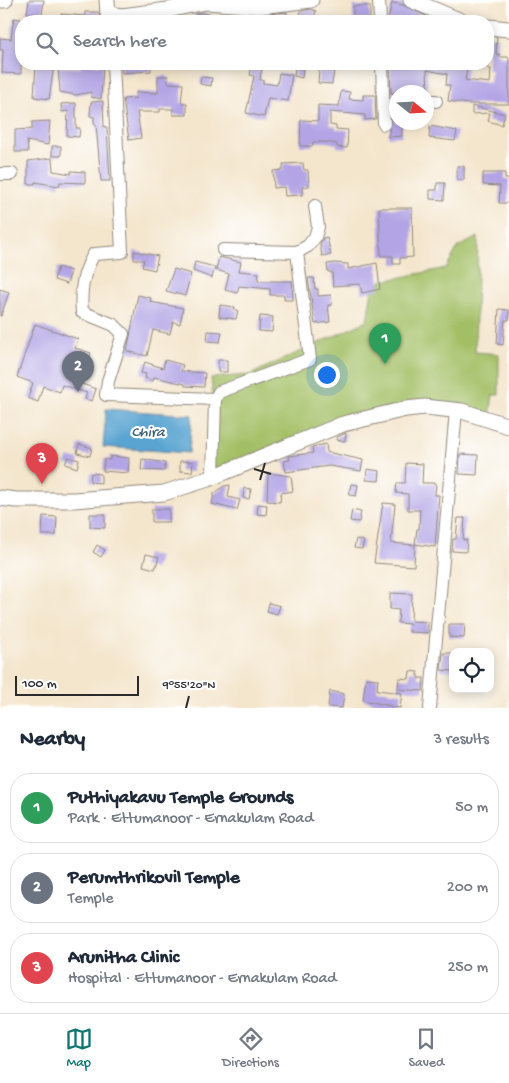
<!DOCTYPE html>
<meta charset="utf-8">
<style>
:root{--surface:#fff;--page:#f6f6f7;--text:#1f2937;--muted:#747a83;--line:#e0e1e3;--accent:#0f766e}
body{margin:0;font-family:"Gochi Hand",sans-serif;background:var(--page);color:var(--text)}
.controls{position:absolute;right:15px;bottom:15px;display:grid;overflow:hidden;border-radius:10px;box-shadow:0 2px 12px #0003}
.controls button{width:45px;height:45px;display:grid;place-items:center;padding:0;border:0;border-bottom:1px solid var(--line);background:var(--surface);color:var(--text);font:25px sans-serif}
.compass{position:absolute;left:389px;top:85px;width:45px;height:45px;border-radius:50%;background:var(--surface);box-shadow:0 2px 12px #0003;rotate:108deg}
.scale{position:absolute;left:15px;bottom:12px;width:124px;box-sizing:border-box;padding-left:5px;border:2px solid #2b2b2b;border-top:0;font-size:14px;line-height:18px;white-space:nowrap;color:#2b2b2b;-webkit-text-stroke:4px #fff;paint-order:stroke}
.you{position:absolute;left:326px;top:374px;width:18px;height:18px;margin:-12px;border:4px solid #fff;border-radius:50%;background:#1a73e8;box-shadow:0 0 0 8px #1a73e833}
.badge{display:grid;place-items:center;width:32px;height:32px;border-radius:50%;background:var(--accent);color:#fff;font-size:16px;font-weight:700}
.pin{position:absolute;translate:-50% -41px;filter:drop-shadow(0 1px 2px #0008)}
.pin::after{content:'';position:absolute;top:26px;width:18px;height:15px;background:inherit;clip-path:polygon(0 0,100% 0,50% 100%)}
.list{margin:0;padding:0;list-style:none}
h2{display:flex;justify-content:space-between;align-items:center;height:65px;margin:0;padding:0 20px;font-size:21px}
h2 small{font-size:16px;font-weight:400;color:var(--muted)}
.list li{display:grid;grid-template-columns:32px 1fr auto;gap:15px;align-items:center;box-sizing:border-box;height:70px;margin:0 10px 10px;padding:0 10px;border:1px solid var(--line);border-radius:20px}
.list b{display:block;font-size:19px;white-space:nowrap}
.list p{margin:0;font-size:16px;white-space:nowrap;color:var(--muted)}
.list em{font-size:16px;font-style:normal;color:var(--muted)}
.icon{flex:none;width:28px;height:28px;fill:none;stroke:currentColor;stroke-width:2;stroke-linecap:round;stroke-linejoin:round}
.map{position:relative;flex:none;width:509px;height:708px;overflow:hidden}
.search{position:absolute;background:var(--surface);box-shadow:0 2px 12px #0003;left:15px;right:15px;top:15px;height:55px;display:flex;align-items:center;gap:12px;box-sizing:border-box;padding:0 18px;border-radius:20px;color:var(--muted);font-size:19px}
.sheet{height:305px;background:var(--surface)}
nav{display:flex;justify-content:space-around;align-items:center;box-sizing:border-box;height:70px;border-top:1px solid var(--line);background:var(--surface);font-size:14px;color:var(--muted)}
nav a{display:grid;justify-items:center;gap:2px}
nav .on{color:var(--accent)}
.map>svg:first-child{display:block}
.green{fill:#a3bf65;stroke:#677548}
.water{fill:#5aa4d1;stroke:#42687e}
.building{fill:#b3a5e5}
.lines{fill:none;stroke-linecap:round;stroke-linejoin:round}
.minor-casing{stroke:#90887c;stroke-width:14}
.major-casing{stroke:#90887c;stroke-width:17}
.minor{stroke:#fff;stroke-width:12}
.major{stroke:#fff;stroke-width:15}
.ticks{fill:none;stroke:#2b2b2b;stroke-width:2}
.labels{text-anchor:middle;stroke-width:4.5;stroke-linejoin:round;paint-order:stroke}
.water-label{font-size:15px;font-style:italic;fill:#406176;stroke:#fff}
.ticks-label{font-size:12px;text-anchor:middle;fill:#2b2b2b;stroke:#fff;stroke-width:4.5;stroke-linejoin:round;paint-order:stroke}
</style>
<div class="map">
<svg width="509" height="708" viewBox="0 0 509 708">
<rect width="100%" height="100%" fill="#fff"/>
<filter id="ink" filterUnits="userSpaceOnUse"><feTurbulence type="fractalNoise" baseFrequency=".02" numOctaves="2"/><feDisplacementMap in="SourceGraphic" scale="10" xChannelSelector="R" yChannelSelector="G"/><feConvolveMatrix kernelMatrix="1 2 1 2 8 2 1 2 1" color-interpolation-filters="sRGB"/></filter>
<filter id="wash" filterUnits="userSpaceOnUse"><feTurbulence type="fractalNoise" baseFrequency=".0096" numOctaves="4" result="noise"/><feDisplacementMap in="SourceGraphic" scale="20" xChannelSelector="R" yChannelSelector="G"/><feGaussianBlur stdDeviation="1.12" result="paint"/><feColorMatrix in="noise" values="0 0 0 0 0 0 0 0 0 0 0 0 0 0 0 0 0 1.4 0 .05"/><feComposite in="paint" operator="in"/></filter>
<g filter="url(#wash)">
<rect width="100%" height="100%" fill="#f4e6cd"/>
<path class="green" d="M 478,237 L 475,352 L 499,354 L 499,395 L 493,395 L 490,416 L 425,403 L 204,476 L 213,395 L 211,378 L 249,375 L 367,321 L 373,283 L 446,268 L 458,247 Z"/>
<path class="water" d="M 106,409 L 192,415 L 189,453 L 103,447 Z"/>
<g id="blocks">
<path class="building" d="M 29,0 L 44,0 L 42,15 L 27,13 Z
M 392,3 L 403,5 L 426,16 L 425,21 L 388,20 Z
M 353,6 L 370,6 L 370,19 L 353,19 Z
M 311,9 L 316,11 L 313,21 L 298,21 L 301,11 Z
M 85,12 L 98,12 L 102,21 L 60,21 L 61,14 L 85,16 Z
M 287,12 L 286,21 L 237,20 L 237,14 L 261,15 Z
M 201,13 L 211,14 L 210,21 L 194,21 L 195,14 Z
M 14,18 L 21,19 L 21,74 L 2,73 L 3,50 L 0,50 L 0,38 L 11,39 Z
M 488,36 L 497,37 L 496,54 L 500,54 L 499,57 L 509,57 L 509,104 L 469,104 L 448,101 L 450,85 L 446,85 L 447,74 L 427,70 L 428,92 L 391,93 L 390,64 L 468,64 L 465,80 L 490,83 L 491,69 L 488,69 Z
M 36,64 L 54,66 L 49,99 L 34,97 Z
M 121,64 L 151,64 L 151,71 L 122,73 Z
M 81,65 L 103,65 L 101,99 L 91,97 L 91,92 L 76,95 L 60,92 L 58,67 L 81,68 Z
M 252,65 L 262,66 L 260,80 L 263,80 L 263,83 L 277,85 L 279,73 L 292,75 L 288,101 L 268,98 L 264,117 L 246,113 L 254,76 L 250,75 Z
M 295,68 L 303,69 L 302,78 L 294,76 Z
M 319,69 L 334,71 L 332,84 L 318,83 Z
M 158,76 L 168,76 L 168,83 L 183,84 L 181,103 L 187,103 L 187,115 L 173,115 L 173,109 L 160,109 L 160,112 L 137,112 L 141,138 L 129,140 L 123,99 L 136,98 L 136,92 L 158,93 Z
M 201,77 L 212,78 L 211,86 L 200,84 Z
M 341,91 L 350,92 L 349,99 L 363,100 L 363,95 L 375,95 L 376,119 L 365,120 L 365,115 L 330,112 L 330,125 L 336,126 L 336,129 L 348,130 L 347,148 L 337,147 L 337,144 L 326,142 L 313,142 L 313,146 L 300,146 L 301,120 L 318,121 L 318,105 L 339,106 Z
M 103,101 L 104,127 L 107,127 L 110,181 L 101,181 L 96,124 L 94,124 L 94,117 L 90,116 L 91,102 Z
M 76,103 L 76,128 L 80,128 L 79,137 L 67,136 L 68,111 L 62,112 L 61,104 Z
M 472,106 L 505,114 L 502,125 L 488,121 L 490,113 L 472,114 Z
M 392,118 L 396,118 L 396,122 L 402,122 L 402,136 L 388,137 Z
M 50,121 L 48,145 L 27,141 L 28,152 L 15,152 L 15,130 L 32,129 L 32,122 Z
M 430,126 L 457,131 L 455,141 L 429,138 Z
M 52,146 L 61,146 L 61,156 L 52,156 Z
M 52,158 L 53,171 L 71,174 L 71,171 L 85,172 L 85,183 L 60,182 L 59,186 L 35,182 L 35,184 L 28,184 L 28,161 Z
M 303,163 L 304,170 L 308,170 L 309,186 L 302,187 L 302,195 L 285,196 L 284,187 L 274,188 L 273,171 L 283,170 L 283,164 Z
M 457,166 L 464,166 L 464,180 L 457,180 Z
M 483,173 L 505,173 L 505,179 L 509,179 L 508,203 L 499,203 L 500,186 L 483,185 Z
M 437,183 L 445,183 L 444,200 L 430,199 L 430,190 L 437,190 Z
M 379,208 L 412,208 L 413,257 L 400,258 L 400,264 L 393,264 L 393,256 L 381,256 Z
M 327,237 L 331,255 L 322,256 L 320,244 L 323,238 Z
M 134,251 L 158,256 L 155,270 L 142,267 L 144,260 L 134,260 Z
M 219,257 L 241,262 L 239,271 L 259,273 L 258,281 L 292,281 L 293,300 L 284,300 L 284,295 L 270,295 L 270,289 L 239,286 L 237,293 L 225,290 L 229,274 L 216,270 Z
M 195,262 L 215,267 L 212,278 L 193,271 Z
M 335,263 L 348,264 L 348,269 L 377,263 L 380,289 L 362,293 L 360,284 L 333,286 L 332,272 L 328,272 L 327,264 Z
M 58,267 L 71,271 L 67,284 L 54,280 Z
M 174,269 L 191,274 L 185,296 L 166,291 Z
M 308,278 L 314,278 L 315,289 L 318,289 L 318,296 L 331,295 L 332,305 L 328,305 L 330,322 L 315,324 Z
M 0,289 L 9,292 L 1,316 L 0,316 Z
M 138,295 L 151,298 L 150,302 L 183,308 L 180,324 L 173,322 L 170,334 L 153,330 L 147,356 L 127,351 Z
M 220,305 L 235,307 L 234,310 L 238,310 L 236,319 L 219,317 Z
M 499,309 L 509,310 L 509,320 L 505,320 L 503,345 L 497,344 Z
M 260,316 L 273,317 L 272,332 L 259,331 Z
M 35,324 L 78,339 L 75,348 L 91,353 L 82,382 L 82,384 L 96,389 L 92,401 L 85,399 L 87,393 L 62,385 L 60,392 L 43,386 L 38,402 L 28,398 L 33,383 L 17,377 Z
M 208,331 L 222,332 L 220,342 L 207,341 Z
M 165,360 L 183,365 L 181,371 L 205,373 L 204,387 L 185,386 L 185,384 L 154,377 L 153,381 L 145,378 L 146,374 L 141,373 L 145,362 L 163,368 Z
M 218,360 L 227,360 L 227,372 L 218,372 Z
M 346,433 L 345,441 L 337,440 L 337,437 Z
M 79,444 L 92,448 L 90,456 L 77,453 Z
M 326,444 L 327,452 L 363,460 L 361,471 L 329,466 L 286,472 L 284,461 L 290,460 L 289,456 L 313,453 L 312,447 Z
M 460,454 L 478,455 L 477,475 L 459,474 Z
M 110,456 L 129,458 L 128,473 L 103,471 L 104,459 L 110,460 Z
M 68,457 L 79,460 L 77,468 L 65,464 Z
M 142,459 L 165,463 L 164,471 L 141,470 Z
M 180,461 L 193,462 L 192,472 L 180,471 Z
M 406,463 L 423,464 L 422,483 L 436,483 L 435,495 L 439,495 L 435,547 L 415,544 L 417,529 L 419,529 L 420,510 L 408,510 L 408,494 L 396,493 L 397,483 L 405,483 Z
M 367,469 L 380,471 L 379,481 L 366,480 Z
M 91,473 L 101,474 L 101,483 L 90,482 Z
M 268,473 L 291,476 L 293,491 L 281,493 L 280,502 L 267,501 Z
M 351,484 L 358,485 L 356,496 L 349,495 Z
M 230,485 L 228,497 L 240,500 L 237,510 L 212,504 L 214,494 L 224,486 Z
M 244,488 L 251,489 L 249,499 L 243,498 Z
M 383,503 L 395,504 L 391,543 L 415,545 L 414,566 L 374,563 Z
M 258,504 L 267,505 L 266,515 L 257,514 Z
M 152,509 L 169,509 L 169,522 L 152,522 Z
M 352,510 L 361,512 L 359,522 L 350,521 Z
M 90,514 L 105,514 L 105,528 L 90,527 Z
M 43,516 L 57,517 L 56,535 L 42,535 Z
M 458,518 L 465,518 L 463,540 L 467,540 L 466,552 L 452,551 L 453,539 L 456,539 Z
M 356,539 L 364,541 L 362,549 L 354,548 Z
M 97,545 L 105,550 L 101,557 L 93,552 Z
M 146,554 L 159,557 L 155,569 L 143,566 Z
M 390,593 L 412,594 L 411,621 L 428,622 L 428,633 L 409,632 L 410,624 L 398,623 L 399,610 L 390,609 Z
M 269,603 L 280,606 L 277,614 L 267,611 Z
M 449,624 L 465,624 L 464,638 L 449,637 Z
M 443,653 L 453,653 L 453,671 L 441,670 Z
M 410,671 L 418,672 L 418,678 L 424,678 L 423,691 L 398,689 L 399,678 L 409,679 Z
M 366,678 L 378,679 L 377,690 L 402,693 L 400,708 L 363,700 Z
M 330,691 L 344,694 L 342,708 L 328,707 Z"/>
</g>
</g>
<g filter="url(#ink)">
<use href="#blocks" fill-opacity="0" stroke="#90887c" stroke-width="1"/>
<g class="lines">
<g class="minor-casing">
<path id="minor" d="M 379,0 L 380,21
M 113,64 L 122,252 L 94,254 C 83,273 80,290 82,312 L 114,325 L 123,334 L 108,381 L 106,395 L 215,399
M 382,64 L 384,124
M 426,101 L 436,101
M 0,174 L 12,174
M 223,250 L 297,252 L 308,246 L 315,237 L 318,227 L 315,206
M 213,477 L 215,399 L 219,392 L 310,359 L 297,252
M 430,708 L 456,410"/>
</g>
<g class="major-casing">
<path id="major" d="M 0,0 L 5,0
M 107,0 L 108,14 L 122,16 L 168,10 L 206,2 L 260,6 L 311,0
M 411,0 L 461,21
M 488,27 L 509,29
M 0,498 L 16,500 L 74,500 L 164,493 L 208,479 L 343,424 L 406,409 L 425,407 L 462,411 L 509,426"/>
</g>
<use href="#minor" class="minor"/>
<use href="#major" class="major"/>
</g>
</g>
<path class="ticks" d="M 254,469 L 271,474M 260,480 L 265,463M 186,708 L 189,696"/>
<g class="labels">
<g class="water-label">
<text x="148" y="436">Chira</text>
</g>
</g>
<g class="ticks-label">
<text x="189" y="688">9°55'20"N</text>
</g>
</svg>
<div class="controls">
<button><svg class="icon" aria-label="locate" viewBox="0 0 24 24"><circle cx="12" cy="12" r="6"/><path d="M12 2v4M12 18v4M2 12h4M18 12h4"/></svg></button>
</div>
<svg class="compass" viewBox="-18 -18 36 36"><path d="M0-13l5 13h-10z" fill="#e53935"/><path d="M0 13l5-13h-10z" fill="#747a83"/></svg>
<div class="scale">100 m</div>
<div class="you"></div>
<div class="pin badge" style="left:385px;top:364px;background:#2e9e5b">1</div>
<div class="pin badge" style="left:78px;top:392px;background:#6b7280">2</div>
<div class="pin badge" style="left:42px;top:484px;background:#e0444e">3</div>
<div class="search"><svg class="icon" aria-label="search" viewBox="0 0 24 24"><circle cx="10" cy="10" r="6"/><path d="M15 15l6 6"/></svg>Search here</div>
</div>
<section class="sheet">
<h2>Nearby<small>3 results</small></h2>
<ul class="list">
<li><span class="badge" style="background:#2e9e5b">1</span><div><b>Puthiyakavu Temple Grounds</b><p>Park · Ettumanoor - Ernakulam Road</p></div><em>50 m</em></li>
<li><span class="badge" style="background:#6b7280">2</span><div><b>Perumthrikovil Temple</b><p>Temple</p></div><em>200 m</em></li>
<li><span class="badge" style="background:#e0444e">3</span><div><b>Arunitha Clinic</b><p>Hospital · Ettumanoor - Ernakulam Road</p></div><em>250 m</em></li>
</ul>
</section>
<nav>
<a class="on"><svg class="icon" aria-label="map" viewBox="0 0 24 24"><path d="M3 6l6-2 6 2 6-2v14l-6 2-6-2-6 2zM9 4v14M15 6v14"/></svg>Map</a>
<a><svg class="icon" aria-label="directions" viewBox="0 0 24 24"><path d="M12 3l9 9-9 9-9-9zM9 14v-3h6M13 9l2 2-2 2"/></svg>Directions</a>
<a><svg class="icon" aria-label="saved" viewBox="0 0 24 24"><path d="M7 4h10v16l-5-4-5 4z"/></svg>Saved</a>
</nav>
